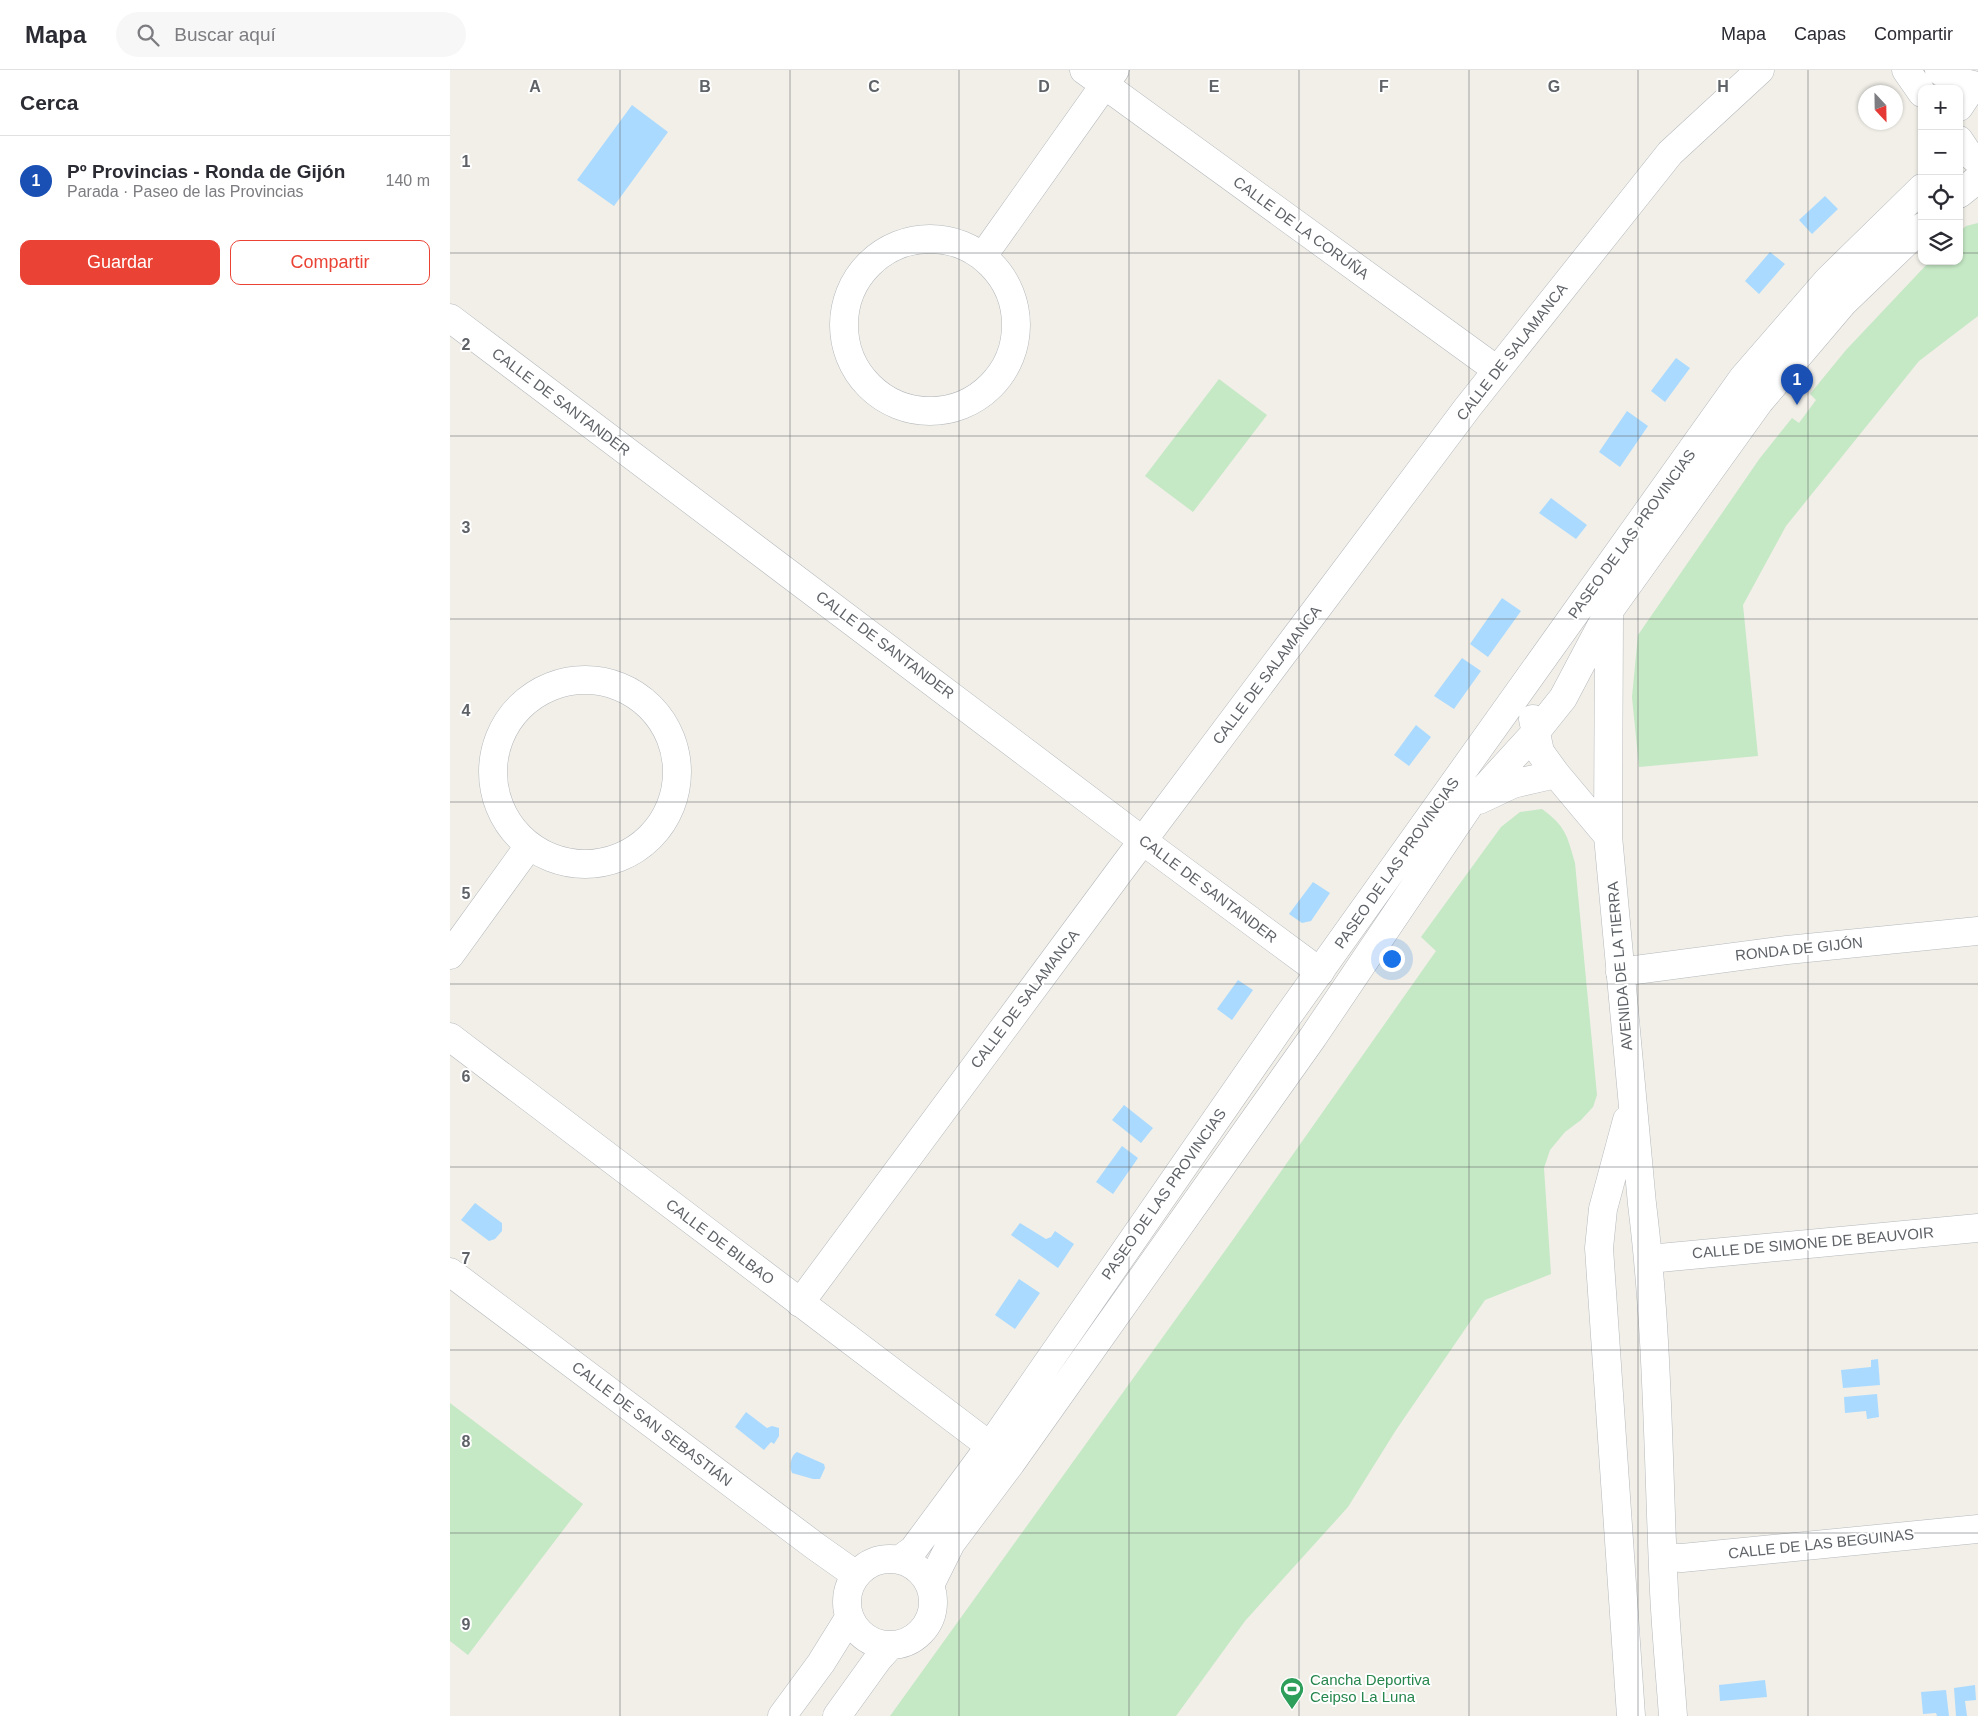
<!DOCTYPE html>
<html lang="es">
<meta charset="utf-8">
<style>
:root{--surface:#fff;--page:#f7f7f7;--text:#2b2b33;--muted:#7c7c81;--line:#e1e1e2;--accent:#ea4335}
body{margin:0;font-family:Helvetica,sans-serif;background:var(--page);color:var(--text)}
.controls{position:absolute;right:15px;top:15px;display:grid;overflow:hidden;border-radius:10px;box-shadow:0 1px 4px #0004}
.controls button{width:45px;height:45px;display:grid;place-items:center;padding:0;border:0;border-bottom:1px solid var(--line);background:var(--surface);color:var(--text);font:25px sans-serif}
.compass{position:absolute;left:1408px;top:15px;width:45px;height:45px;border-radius:50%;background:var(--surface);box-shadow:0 1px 4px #0004;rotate:158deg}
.you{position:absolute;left:941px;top:888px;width:18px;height:18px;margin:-12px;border:4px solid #fff;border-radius:50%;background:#1a73e8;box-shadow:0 0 0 8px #1a73e833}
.badge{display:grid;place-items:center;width:32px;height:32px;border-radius:50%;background:var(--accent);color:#fff;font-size:16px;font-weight:700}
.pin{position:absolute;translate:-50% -41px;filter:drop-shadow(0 1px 2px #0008)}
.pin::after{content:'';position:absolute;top:26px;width:18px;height:15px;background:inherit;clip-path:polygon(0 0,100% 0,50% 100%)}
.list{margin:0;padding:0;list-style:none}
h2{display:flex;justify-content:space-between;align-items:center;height:65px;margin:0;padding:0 20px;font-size:21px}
h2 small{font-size:16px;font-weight:400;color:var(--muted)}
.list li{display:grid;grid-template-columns:32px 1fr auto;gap:15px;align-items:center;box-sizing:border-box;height:90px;padding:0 20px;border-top:1px solid var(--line)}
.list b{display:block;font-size:19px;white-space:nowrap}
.list p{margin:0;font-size:16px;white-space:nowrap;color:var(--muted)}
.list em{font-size:16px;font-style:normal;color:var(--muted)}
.actions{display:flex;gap:10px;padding:15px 20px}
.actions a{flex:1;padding:11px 0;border:1px solid var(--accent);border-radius:10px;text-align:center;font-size:18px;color:var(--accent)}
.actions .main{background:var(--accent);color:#fff}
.icon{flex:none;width:28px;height:28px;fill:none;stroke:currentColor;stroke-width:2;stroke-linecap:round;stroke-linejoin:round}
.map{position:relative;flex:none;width:1528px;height:1646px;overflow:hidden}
header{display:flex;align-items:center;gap:30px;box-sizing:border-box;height:70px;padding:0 25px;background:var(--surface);border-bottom:1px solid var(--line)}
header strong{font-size:24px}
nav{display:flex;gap:28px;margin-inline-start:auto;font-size:18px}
.search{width:350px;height:45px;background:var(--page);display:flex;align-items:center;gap:12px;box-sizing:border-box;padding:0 18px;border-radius:28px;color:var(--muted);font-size:19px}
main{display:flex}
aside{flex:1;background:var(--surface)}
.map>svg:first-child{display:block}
.green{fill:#c5e8c5}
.water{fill:#aadaff}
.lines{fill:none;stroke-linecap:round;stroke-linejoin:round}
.minor-casing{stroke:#b5b8bc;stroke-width:29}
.tertiary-casing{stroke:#b5b8bc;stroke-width:29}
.minor{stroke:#fff;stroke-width:28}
.tertiary{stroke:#fff;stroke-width:28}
.grid{fill:none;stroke:#5f6368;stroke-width:1;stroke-opacity:0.55}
.labels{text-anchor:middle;stroke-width:4;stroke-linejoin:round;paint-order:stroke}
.street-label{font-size:15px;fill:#5f6368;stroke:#fff}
.leisure-label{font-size:15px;fill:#27864d;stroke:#fff;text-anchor:start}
.grid-label{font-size:16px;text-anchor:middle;font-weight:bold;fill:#5f6368;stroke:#fff;stroke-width:4;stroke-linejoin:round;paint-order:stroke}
</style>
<header>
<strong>Mapa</strong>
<div class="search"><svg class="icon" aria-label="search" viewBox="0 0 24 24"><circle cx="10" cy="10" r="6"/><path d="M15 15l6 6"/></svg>Buscar aquí</div>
<nav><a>Mapa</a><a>Capas</a><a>Compartir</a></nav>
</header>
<main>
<aside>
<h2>Cerca<small></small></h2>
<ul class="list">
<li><span class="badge" style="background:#1a4fb4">1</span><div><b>Pº Provincias - Ronda de Gijón</b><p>Parada · Paseo de las Provincias</p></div><em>140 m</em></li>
</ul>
<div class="actions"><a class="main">Guardar</a><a>Compartir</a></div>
</aside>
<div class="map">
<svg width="1528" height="1646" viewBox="0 0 1528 1646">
<rect width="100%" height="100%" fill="#f1efe8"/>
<path class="green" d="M 1528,153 L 1528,246 L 1469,291 L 1336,456 L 1293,535 L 1308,686 L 1189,697 L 1182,627 L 1188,565 L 1310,388 L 1342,348 L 1349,353 L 1366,330 L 1360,324 L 1396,280 L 1480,191 L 1509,191 L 1509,162 L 1516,156 Z
M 769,309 L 817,345 L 743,442 L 695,406 Z
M 1092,739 C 1116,757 1117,765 1125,793 L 1147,1025 L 1143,1037 L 1131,1050 L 1115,1062 L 1100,1080 L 1094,1098 L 1101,1204 L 1035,1230 L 946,1360 L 898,1437 L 795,1551 L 726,1646 L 440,1646 L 782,1171 L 986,881 L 971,867 L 1051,757 L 1070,742 Z
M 0,1333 L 133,1434 L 18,1585 L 0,1571 Z"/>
<path class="water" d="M 182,35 L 218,62 L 164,136 L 127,110 Z
M 1375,126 L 1388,139 L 1362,164 L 1349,150 Z
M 1320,182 L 1335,194 L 1309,224 L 1295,211 Z
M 1226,288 L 1240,298 L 1215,332 L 1201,321 Z
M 1177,341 L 1198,356 L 1170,397 L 1149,382 Z
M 1101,428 L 1137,455 L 1126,469 L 1089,443 Z
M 1052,528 L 1071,541 L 1038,587 L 1020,574 Z
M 1012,588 L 1031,601 L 1004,639 L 984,626 Z
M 966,655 L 981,667 L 959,696 L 944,685 Z
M 863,812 L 880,823 L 861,851 L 852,853 L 839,844 Z
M 788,910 L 803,920 L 782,950 L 767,939 Z
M 674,1035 L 703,1058 L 691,1073 L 662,1050 Z
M 672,1076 L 688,1088 L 663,1124 L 646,1112 Z
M 25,1133 L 52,1153 L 52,1161 L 45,1169 L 39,1171 L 11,1150 Z
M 570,1153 L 596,1169 L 601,1167 L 605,1161 L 624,1174 L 608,1198 L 561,1165 Z
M 569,1209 L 590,1223 L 565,1259 L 545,1245 Z
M 1428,1289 L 1430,1315 L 1393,1318 L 1391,1300 L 1421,1297 L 1421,1290 Z
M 1427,1324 L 1429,1347 L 1417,1349 L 1416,1341 L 1395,1343 L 1394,1327 Z
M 296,1342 L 317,1358 L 322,1356 L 329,1358 L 329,1366 L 324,1374 L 321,1372 L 314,1380 L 285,1357 Z
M 347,1382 L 374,1394 L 375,1398 L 370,1409 L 363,1409 L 342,1403 C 339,1396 341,1385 347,1382 Z
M 1315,1610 L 1317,1627 L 1270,1631 L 1269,1615 Z
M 1525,1615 L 1526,1630 L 1515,1631 L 1517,1646 L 1506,1646 L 1504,1618 Z
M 1496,1620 L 1499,1646 L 1487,1646 L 1486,1643 L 1473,1644 L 1471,1622 Z"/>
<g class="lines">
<g class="minor-casing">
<path id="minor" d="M 634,0 L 1047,300
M 1456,0 L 1472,23
M 1489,0 L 1503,10 L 1527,16
M394 255a86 86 0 1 1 172 0a86 86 0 1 1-172 0Z
M 533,186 L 665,0
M 0,248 L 693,771 L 870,902
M43 702a92 92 0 1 1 184 0a92 92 0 1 1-184 0Z
M 0,885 L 79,776
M 1170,902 L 1337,880 L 1528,861
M 0,967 L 540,1376
M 1199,1189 L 1528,1158
M 350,1233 L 670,801 L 1018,337 L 1220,83 L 1310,0
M 1213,1487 L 1232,1488 L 1528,1459"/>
</g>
<g class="tertiary-casing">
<path id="tertiary" d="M 1509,37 L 1517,25 L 1528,16
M 1509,70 L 1517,82 L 1528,91
M 1509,124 L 1528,109
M 1159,545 L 1158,766 L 1192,1134 C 1208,1262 1208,1392 1214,1521 C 1216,1563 1220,1604 1223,1646
M 1083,649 L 1090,682 L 1106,704 L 1158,766
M 1029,730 L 1063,714 L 1106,704
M 1177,1050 L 1153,1139 L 1149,1178 L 1181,1646
M 0,1202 L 365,1476 L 406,1505
M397 1532a43 43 0 1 1 86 0a43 43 0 1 1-86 0Z
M 449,1490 L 463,1480 L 540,1376 L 835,950 L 1293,308 L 1378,210 L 1472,118
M 480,1515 L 501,1473 L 561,1393 L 863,967 L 1021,733 L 1085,663 L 1113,628 L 1159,541 L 1309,332 L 1393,233 L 1472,157
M 332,1646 L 371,1593 L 399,1548
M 387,1646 L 428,1589 L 440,1576"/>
</g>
<use href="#minor" class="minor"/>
<use href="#tertiary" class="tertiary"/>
</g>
<path class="grid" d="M 170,0 L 170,1646M 340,0 L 340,1646M 509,0 L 509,1646M 679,0 L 679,1646M 849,0 L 849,1646M 1019,0 L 1019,1646M 1188,0 L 1188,1646M 1358,0 L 1358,1646M 0,183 L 1472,183M 1509,183 L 1528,183M 0,366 L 1528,366M 0,549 L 1528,549M 0,732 L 1528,732M 0,914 L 1528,914M 0,1097 L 1528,1097M 0,1280 L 1528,1280M 0,1463 L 1528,1463"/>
<defs>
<g id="stadium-pin" transform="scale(1.25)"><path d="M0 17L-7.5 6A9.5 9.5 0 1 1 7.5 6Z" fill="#2e9e5b" stroke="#fff"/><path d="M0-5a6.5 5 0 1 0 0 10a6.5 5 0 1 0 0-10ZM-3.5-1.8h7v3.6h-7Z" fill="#fff"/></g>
</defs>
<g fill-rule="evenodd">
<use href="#stadium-pin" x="842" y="1619"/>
</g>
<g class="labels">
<g class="street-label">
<text transform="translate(851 158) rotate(36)" y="5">CALLE DE LA CORUÑA</text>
<text transform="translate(1062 282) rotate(-52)" y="5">CALLE DE SALAMANCA</text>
<text transform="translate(111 332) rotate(37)" y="5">CALLE DE SANTANDER</text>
<text transform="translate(1182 464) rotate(-54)" y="5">PASEO DE LAS PROVINCIAS</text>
<text transform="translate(435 575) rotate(37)" y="5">CALLE DE SANTANDER</text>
<text transform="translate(817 605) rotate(-53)" y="5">CALLE DE SALAMANCA</text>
<text transform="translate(947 793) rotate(-55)" y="5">PASEO DE LAS PROVINCIAS</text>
<text transform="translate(758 819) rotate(37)" y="5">CALLE DE SANTANDER</text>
<text transform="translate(1349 879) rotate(-6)" y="5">RONDA DE GIJÓN</text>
<text transform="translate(1170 896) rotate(-95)" y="5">AVENIDA DE LA TIERRA</text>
<text transform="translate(575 929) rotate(-53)" y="5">CALLE DE SALAMANCA</text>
<text transform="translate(714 1124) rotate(-55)" y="5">PASEO DE LAS PROVINCIAS</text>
<text transform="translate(270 1172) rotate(37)" y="5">CALLE DE BILBAO</text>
<text transform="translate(1363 1173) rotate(-5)" y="5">CALLE DE SIMONE DE BEAUVOIR</text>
<text transform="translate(202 1354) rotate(37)" y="5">CALLE DE SAN SEBASTIÁN</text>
<text transform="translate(1371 1474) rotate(-6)" y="5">CALLE DE LAS BEGUINAS</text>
</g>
<g class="leisure-label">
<text x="860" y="1615">Cancha Deportiva<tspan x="860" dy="17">Ceipso La Luna</tspan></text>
</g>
</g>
<g class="grid-label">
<text x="85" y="22">A</text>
<text x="255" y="22">B</text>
<text x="424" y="22">C</text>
<text x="594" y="22">D</text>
<text x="764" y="22">E</text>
<text x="934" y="22">F</text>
<text x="1104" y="22">G</text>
<text x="1273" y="22">H</text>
<text x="16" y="97">1</text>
<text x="16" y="280">2</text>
<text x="16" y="463">3</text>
<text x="16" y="646">4</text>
<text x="16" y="829">5</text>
<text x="16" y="1012">6</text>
<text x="16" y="1194">7</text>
<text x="16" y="1377">8</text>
<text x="16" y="1560">9</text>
</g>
</svg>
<div class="controls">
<button>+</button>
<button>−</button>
<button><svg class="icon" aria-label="locate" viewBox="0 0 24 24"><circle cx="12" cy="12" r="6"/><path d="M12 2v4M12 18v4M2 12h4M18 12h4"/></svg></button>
<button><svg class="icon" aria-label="layers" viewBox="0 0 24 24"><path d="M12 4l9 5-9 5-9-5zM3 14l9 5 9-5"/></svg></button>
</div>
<svg class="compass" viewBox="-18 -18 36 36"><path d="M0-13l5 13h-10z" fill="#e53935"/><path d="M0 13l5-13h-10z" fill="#7c7c81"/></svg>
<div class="you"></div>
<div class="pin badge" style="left:1347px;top:335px;background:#1a4fb4">1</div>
</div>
</main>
